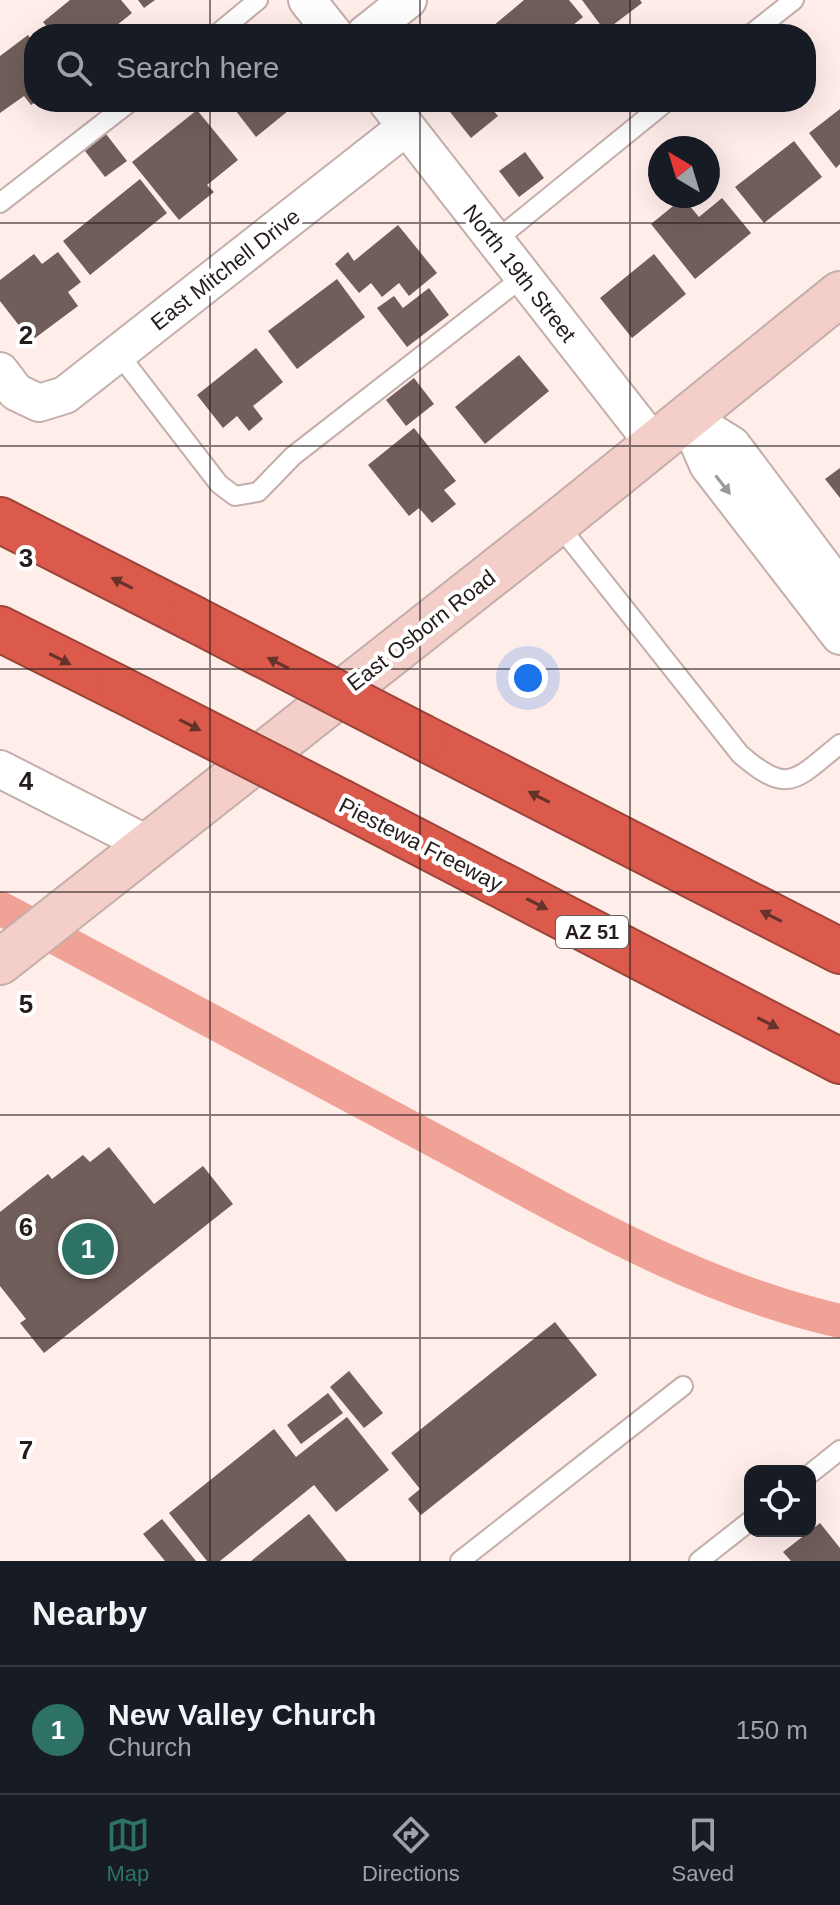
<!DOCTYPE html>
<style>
:root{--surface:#171b24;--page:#20242c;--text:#f1f3f6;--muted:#9ea1a6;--line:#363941;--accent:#2e7266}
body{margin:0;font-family:Arial,sans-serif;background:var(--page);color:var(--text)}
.controls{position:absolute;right:24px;bottom:24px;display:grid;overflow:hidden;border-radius:16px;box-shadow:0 8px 32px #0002}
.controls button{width:72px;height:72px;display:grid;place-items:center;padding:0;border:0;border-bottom:2px solid var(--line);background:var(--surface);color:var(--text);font:40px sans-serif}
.compass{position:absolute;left:648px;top:136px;width:72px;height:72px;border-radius:50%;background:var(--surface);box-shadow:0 8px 32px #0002;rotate:322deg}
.you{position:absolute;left:528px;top:678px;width:28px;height:28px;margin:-20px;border:6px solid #fff;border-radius:50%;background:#1a73e8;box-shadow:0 0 0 12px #1a73e833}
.badge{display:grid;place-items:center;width:52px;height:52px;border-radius:50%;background:var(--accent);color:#fff;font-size:26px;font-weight:700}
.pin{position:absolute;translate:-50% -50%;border:4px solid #fff;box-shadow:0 2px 8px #0006}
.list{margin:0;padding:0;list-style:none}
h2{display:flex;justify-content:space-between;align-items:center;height:104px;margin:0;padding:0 32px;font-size:34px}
h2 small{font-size:26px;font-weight:400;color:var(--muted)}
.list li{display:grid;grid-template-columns:52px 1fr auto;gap:24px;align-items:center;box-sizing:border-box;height:128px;padding:0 32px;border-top:2px solid var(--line)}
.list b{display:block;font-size:30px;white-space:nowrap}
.list p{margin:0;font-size:26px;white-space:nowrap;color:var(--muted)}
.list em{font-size:26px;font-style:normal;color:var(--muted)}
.icon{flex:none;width:44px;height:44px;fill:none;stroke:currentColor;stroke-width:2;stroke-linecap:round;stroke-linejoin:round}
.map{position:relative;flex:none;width:840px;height:1561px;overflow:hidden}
.search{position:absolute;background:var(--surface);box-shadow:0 8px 32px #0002;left:24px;right:24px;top:24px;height:88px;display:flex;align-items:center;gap:20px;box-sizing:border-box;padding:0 28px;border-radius:32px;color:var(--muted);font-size:30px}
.sheet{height:232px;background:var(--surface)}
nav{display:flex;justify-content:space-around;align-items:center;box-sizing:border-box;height:112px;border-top:2px solid var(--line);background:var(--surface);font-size:22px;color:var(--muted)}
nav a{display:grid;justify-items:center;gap:4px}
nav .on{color:var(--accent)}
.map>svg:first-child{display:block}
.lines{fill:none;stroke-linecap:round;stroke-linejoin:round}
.canal{stroke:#f0a296;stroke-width:34}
.building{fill:#715e5b}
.lane-casing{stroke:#c3aeaa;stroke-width:22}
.street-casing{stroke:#c3aeaa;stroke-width:40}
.secondary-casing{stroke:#c3aeaa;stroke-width:48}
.highway-casing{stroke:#9c453a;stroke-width:48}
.lane{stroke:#fff;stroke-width:18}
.street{stroke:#fff;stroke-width:36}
.secondary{stroke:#f4cec9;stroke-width:44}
.highway{stroke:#dc5a4b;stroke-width:44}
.highway-bridge-casing{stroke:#9c453a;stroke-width:48;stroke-linecap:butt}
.highway-bridge{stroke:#dc5a4b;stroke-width:44}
.oneway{fill:#9d9998}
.oneway2{fill:#65322c}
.grid{fill:none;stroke:#251d1b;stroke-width:2;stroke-opacity:0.55}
.labels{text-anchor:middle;stroke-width:8;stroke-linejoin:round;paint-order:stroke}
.shield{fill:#fff;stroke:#66615f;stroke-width:2}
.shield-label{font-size:20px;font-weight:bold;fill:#251d1b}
.street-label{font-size:22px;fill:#251d1b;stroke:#fff}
.grid-label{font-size:26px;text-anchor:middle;font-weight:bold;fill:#251d1b;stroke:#fff;stroke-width:8;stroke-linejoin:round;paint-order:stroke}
</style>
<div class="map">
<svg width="840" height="1561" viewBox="0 0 840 1561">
<rect width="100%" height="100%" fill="#ffedea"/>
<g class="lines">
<path class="canal" d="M 0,908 C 148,986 295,1066 443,1145 C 570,1213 698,1289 840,1321"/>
</g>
<path class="building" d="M 70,0 L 121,0 L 132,13 L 106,34 L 53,34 L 43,22 Z
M 138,0 L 155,0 L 144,8 Z
M 524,0 L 569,0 L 583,17 L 562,34 L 499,34 L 493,26 Z
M 582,0 L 640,0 L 642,3 L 605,31 Z
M 28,35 L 34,43 L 34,103 L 31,105 L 24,96 L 0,113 L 0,56 Z
M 229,102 L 299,102 L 256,137 Z
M 442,102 L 501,102 L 492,109 L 498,116 L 471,138 Z
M 840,109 L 840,164 L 836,168 L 809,133 Z
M 197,110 L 238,160 L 207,185 L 214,192 L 179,220 L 132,162 Z
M 106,134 L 127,161 L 105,177 L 85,151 Z
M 794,141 L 822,177 L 764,223 L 735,187 Z
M 525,152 L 544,178 L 519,197 L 499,171 Z
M 140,179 L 167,213 L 90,275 L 63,241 Z
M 683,198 L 699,217 L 722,198 L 751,233 L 695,279 L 651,224 Z
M 398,225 L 437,273 L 409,296 L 399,283 L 382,297 L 371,283 L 359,293 L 335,264 L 348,252 L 354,261 Z
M 58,252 L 81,282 L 68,292 L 78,306 L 31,341 L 0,301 L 0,280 L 34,254 L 42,264 Z
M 654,254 L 686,294 L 632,338 L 600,298 Z
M 337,279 L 365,317 L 297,369 L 268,331 Z
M 429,288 L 449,315 L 407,347 L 377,308 L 394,296 L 403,308 Z
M 256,348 L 283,382 L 253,406 L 263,419 L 249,431 L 237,416 L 223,428 L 197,395 Z
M 519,355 L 549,391 L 485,444 L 455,407 Z
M 414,378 L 434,404 L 406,426 L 386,400 Z
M 414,428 L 456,481 L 444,490 L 456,504 L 432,523 L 419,508 L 409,516 L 368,465 Z
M 840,468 L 840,498 L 825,479 Z
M 109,1147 L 154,1204 L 203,1166 L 233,1204 L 44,1353 L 20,1323 L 26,1319 L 0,1286 L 0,1212 L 48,1174 L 52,1179 L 83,1155 L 90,1162 Z
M 555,1322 L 597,1375 L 421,1515 L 408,1499 L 420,1489 L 391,1453 Z
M 349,1371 L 383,1413 L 364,1428 L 330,1387 Z
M 328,1393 L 343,1413 L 301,1444 L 287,1425 Z
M 347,1417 L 389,1470 L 336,1512 L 314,1485 L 220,1561 L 207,1561 L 169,1513 L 274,1429 L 296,1457 Z
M 309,1514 L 347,1561 L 251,1561 Z
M 162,1519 L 196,1561 L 165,1561 L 143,1534 Z
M 820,1523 L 840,1548 L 840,1561 L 791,1561 L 783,1552 Z"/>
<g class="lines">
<g class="lane-casing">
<path id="lane" d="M 217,34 L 258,0
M 751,34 L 794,0
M 0,203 L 130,102
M 495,241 L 666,102
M 118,353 L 219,484 L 235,496 L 258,492 L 293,456 L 523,277
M 557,523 L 740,754 C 789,797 796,779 840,744
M 810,1474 L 840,1450
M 460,1561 L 683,1386
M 699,1561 L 750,1521"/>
</g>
<g class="street-casing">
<path id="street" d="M 307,0 L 334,34
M 365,34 L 408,0
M 387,102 L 654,444
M 0,371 L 16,392 L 39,403 L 65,395 L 406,127
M 687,417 L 708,465 L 840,636
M 687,417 L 732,445 L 840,589
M 0,769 L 149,845"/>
</g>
<g class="secondary-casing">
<path id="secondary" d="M 0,962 L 557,523 L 840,294"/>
</g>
<g class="highway-casing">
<path id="highway" d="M 0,520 L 192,618
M 0,629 L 120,689
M 422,737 L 840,951
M 343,803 L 840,1061"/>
</g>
<use href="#lane" class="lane"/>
<use href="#street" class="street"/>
<use href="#secondary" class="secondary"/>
<use href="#highway" class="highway"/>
<g class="highway-bridge-casing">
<path id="highway-bridge" d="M 192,618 L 422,737
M 120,689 L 343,803"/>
</g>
<use href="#highway-bridge" class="highway-bridge"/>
</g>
<defs><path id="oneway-solid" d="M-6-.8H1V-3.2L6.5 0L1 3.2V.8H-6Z" transform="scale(2)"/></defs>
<use class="oneway" href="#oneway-solid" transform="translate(723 485) rotate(52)"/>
<g class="oneway2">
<use href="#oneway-solid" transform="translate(122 583) rotate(-153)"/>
<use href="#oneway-solid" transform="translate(60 659) rotate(27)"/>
<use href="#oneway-solid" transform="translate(278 663) rotate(-153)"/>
<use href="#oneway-solid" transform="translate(190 725) rotate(27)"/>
<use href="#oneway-solid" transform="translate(539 797) rotate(-153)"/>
<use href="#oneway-solid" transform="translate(537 904) rotate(27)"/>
<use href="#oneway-solid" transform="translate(771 916) rotate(-153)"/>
<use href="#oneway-solid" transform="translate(768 1023) rotate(27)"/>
</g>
<path class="grid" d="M 210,0 L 210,34M 420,0 L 420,34M 630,0 L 630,34M 210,102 L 210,1561M 420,102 L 420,1561M 630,102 L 630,1561M 0,223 L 840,223M 0,446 L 840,446M 0,669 L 840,669M 0,892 L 840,892M 0,1115 L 840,1115M 0,1338 L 840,1338"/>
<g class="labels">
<rect class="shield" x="556" y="916" width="72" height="32" rx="6"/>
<g class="shield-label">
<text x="592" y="939">AZ 51</text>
</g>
<g class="street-label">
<text transform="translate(225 269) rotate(-38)" y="8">East Mitchell Drive</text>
<text transform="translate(520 273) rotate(52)" y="8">North 19th Street</text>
<text transform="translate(421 630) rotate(-38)" y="8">East Osborn Road</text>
<text transform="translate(421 844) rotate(27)" y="8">Piestewa Freeway</text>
</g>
</g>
<g class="grid-label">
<text x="26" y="344">2</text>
<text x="26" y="567">3</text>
<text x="26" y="790">4</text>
<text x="26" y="1013">5</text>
<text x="26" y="1236">6</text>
<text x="26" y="1459">7</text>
</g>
</svg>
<div class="controls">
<button><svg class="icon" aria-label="locate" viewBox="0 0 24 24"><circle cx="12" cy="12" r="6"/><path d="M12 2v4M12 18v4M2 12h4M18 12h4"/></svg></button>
</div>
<svg class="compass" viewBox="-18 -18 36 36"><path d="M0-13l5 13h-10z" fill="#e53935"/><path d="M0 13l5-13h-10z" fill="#9ea1a6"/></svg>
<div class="you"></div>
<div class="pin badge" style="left:88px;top:1249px">1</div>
<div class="search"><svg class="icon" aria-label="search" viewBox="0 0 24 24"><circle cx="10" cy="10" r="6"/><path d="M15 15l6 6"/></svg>Search here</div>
</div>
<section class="sheet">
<h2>Nearby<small></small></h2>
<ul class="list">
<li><span class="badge">1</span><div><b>New Valley Church</b><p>Church</p></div><em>150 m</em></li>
</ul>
</section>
<nav>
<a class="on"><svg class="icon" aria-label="map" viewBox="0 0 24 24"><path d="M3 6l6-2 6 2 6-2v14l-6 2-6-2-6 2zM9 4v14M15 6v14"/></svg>Map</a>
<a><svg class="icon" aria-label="directions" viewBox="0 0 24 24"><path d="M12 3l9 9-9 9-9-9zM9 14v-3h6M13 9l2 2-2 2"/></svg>Directions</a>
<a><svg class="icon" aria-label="saved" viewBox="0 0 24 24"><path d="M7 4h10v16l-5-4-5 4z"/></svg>Saved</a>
</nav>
